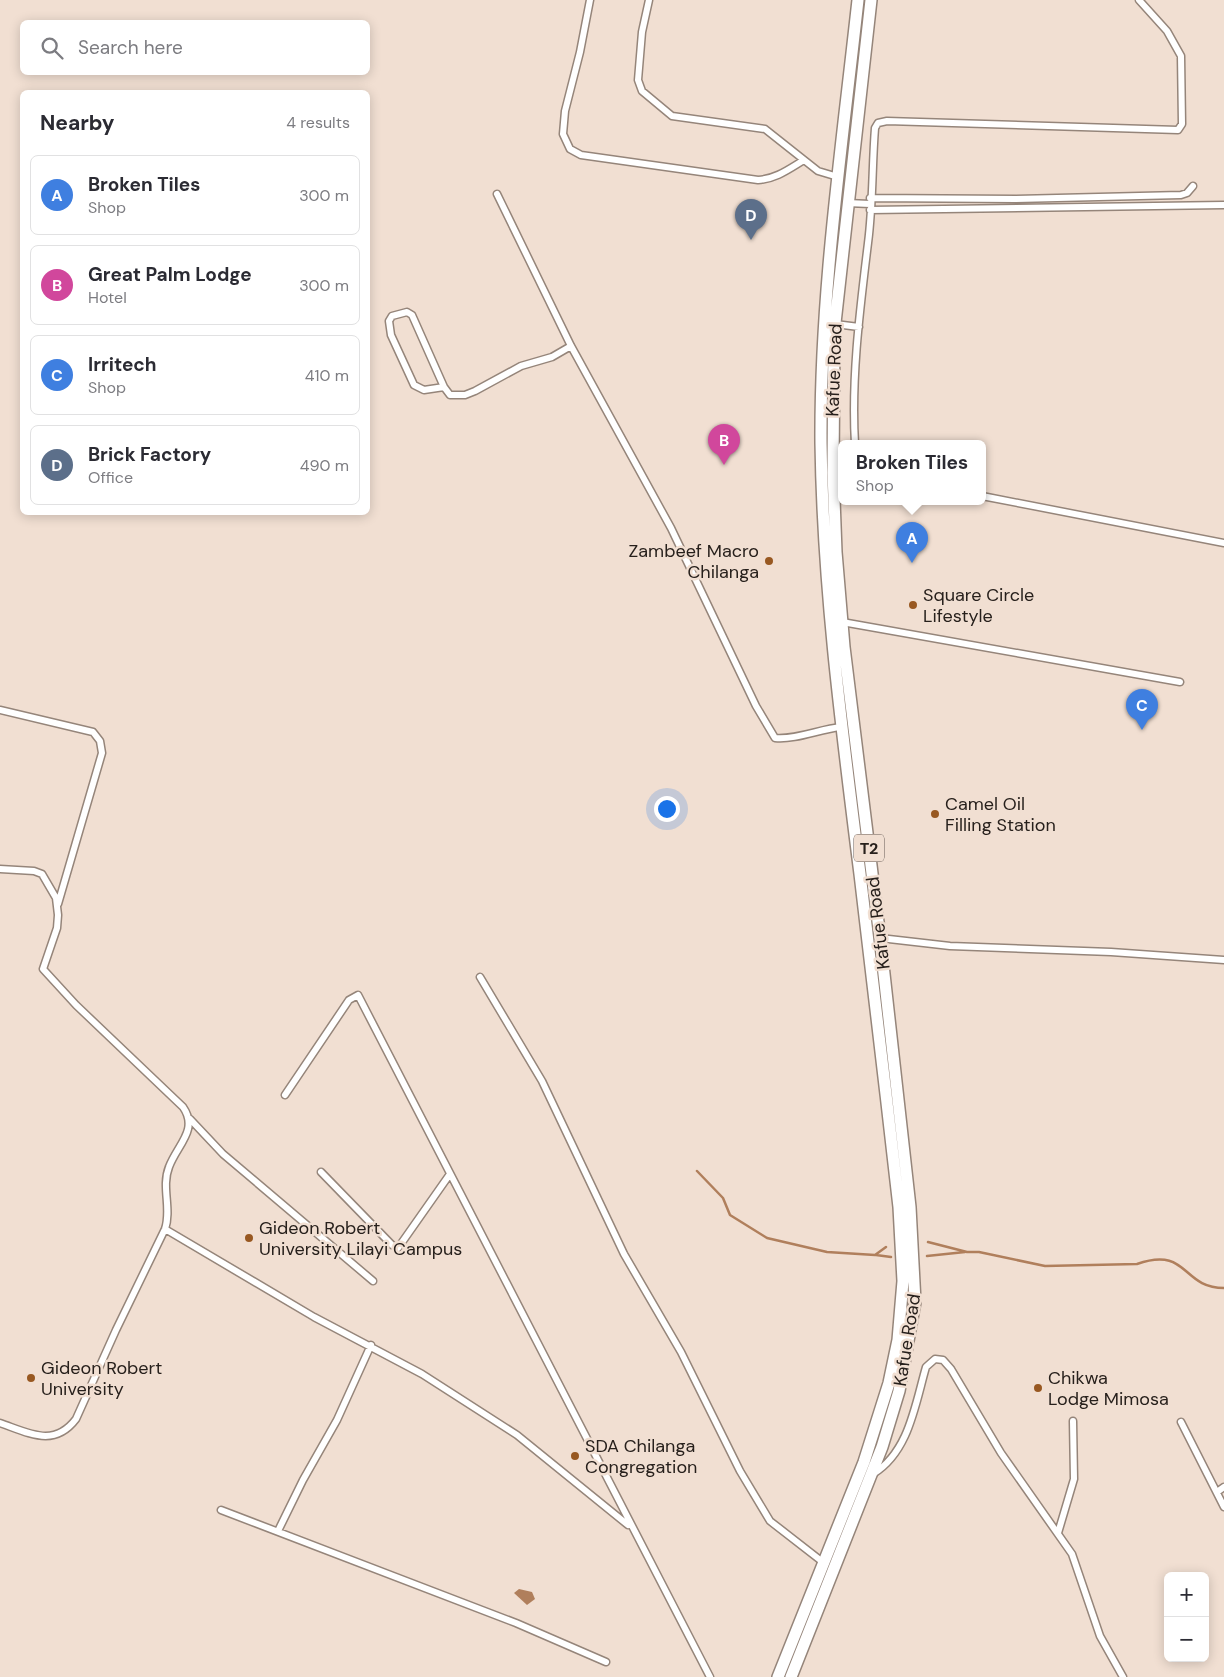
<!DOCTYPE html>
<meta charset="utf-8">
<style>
:root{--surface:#fff;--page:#f7f7f7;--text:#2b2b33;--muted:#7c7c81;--line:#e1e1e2;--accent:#ea580c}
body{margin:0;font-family:"DM Sans",sans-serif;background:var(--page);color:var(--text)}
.controls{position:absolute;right:15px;bottom:15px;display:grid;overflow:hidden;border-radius:8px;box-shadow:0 2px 12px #0003}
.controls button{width:45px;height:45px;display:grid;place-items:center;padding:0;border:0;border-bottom:1px solid var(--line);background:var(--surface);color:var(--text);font:25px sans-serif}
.you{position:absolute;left:666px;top:808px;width:18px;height:18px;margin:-12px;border:4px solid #fff;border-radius:50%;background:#1a73e8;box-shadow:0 0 0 8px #1a73e833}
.badge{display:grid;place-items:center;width:32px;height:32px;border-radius:50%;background:var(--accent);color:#fff;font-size:16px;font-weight:700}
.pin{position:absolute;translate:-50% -41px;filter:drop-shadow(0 1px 2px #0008)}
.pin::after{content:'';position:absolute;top:26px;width:18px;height:15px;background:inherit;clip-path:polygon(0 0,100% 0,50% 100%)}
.popup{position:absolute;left:838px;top:440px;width:148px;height:65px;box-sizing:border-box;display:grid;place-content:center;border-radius:8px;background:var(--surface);filter:drop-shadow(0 1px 4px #0005);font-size:16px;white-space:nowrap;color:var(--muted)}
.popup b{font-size:19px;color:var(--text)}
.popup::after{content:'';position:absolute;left:50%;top:100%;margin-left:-10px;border:10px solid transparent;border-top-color:var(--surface)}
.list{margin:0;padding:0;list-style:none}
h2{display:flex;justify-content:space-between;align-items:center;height:65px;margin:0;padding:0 20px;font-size:21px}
h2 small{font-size:16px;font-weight:400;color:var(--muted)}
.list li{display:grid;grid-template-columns:32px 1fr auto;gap:15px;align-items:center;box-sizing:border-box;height:80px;margin:0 10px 10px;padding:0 10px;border:1px solid var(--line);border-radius:8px}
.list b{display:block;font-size:19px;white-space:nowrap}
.list p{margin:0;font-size:16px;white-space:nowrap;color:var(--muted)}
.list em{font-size:16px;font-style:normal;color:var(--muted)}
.icon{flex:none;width:28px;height:28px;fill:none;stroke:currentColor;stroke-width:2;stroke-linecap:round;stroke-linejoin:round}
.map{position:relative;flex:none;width:1224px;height:1677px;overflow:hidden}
.search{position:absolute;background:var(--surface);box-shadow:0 2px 12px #0003;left:20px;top:20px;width:350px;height:55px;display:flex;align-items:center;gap:12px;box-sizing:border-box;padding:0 18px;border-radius:8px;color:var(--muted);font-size:19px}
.panel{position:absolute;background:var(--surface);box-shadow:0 2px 12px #0003;left:20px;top:90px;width:350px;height:425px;border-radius:8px}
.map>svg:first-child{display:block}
.water{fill:#b07f5c}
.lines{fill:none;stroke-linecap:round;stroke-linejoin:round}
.stream{stroke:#b07f5c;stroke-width:2.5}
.street-casing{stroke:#95857a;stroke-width:9}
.highway-casing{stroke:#95857a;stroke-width:14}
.street{stroke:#fff;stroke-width:6}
.highway{stroke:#fff;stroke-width:11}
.poi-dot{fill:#985821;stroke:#f1dfd2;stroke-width:2}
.labels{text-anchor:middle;stroke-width:5;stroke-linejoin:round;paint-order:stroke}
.shield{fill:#f1dfd2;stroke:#645953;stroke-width:1}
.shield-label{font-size:16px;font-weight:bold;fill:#27201c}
.street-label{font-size:18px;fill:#27201c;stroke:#f1dfd2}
.poi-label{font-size:18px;fill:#27201c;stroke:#f1dfd2;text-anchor:start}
</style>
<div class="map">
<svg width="1224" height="1677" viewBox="0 0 1224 1677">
<rect width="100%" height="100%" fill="#f1dfd2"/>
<path class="water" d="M 519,1589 L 532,1592 L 535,1599 L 527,1605 L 514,1593 Z"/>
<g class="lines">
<path class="stream" d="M 697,1171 L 723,1198 L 730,1215 L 767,1238 L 827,1252 L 875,1255 L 886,1247
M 928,1242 L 967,1252 L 979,1252 L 1045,1266 L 1137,1264 C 1189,1246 1181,1288 1224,1288
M 876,1255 L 891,1257
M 927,1256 L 965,1252"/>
<g class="street-casing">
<path id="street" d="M 590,0 L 580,52 L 565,111 L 563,134 L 570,149 L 581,155 L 758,180 C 776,179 789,169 804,160
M 649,0 L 642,32 L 638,80 L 642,91 L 672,116 L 765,129 L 818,171 L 838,177
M 497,194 L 571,346 L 671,528 L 756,706 L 775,738 C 796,740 820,729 841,727
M 870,198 L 1016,199 L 1181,195 L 1187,193 L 1193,186
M 847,203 L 870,204
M 870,210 L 1224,205
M 835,324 L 859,327
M 444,387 L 424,390 L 414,385 L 391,335 L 389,321 L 392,316 L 407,312 L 412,315 L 444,387 L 450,395 L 465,395 L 475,391 L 521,366 L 552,357 L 571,346
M 855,444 C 851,378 860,309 868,243 C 873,205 872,166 875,128 L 878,123 L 887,121 L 1178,130 L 1182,124 L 1181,56 L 1167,31 L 1139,0
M 982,496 L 1224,543
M 842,622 L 1180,682
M 0,710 L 93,732 L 100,741 L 102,753 L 58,904
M 0,869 L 34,871 L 42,874 L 56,898 L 58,915 L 57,928 L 43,969 L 76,1005 L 183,1107 C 199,1130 177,1145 169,1167 C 161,1187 172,1209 165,1229 L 116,1330 L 76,1419 C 54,1448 29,1433 0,1423
M 880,938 L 950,946 L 1111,952 L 1224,960
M 480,977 L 542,1081 L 624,1254 L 681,1352 L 740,1471 L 770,1521 L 824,1563
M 285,1095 L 349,1000 L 358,995 L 710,1677
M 190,1119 L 223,1154 L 373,1281
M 321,1172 L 392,1245 L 398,1248 L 450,1174
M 165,1229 L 314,1317 L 422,1374 L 517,1435 L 628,1525
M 1181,1422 L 1224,1507
M 873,1474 C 909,1452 915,1405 926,1367 L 935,1359 L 943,1360 L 951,1369 L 1001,1453 L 1072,1554 L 1100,1636 L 1123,1677
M 1217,1492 L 1224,1487
M 221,1510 L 516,1623 L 606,1662
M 278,1531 L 303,1480 L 337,1420 L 371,1345
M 1058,1533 L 1074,1479 L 1073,1421"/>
</g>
<g class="highway-casing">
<path id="highway" d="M 778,1677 L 864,1462 L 889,1383 L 898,1340 L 903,1281 L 899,1207 C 886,1096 874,985 860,874 C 842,731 823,587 821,443 C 820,295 842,147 858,0
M 791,1677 L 882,1447 L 899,1391 L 915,1302 L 910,1207 L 880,938 L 844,647 L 836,552 L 833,472 L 834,332 L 871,0"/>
</g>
<use href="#street" class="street"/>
<use href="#highway" class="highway"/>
</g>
<g class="poi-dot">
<circle cx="769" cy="561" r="5"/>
<circle cx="913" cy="605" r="5"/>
<circle cx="935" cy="814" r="5"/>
<circle cx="249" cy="1238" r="5"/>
<circle cx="31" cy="1378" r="5"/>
<circle cx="1038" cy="1388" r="5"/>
<circle cx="575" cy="1456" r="5"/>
</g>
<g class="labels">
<rect class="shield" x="854" y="834.5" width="30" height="27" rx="4"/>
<g class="shield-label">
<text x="869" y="854">T2</text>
</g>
<g class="street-label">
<text transform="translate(834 370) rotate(-88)" y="6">Kafue Road</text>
<text transform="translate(878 923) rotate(-97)" y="6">Kafue Road</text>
<text transform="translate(907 1340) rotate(-81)" y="6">Kafue Road</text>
</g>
<g class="poi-label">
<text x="759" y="557" text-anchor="end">Zambeef Macro<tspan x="759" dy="21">Chilanga</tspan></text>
<text x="923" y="601">Square Circle<tspan x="923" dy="21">Lifestyle</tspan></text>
<text x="945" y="810">Camel Oil<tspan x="945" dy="21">Filling Station</tspan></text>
<text x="259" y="1234">Gideon Robert<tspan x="259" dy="21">University Lilayi Campus</tspan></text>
<text x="41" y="1374">Gideon Robert<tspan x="41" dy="21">University</tspan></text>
<text x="1048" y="1384">Chikwa<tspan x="1048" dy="21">Lodge Mimosa</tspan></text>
<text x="585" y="1452">SDA Chilanga<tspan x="585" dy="21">Congregation</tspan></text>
</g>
</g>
</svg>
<div class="controls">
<button>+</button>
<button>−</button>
</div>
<div class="you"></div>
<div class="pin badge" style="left:912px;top:563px;background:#3f7fe0">A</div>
<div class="popup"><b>Broken Tiles</b>Shop</div>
<div class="pin badge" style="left:724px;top:465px;background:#d1479c">B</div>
<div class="pin badge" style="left:1142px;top:730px;background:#3f7fe0">C</div>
<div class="pin badge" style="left:751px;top:240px;background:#5c6f8a">D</div>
<div class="search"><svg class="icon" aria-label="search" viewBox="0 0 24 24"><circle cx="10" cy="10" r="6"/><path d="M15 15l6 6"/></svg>Search here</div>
<section class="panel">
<h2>Nearby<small>4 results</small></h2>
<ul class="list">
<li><span class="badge" style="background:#3f7fe0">A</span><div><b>Broken Tiles</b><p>Shop</p></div><em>300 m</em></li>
<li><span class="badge" style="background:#d1479c">B</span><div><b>Great Palm Lodge</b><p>Hotel</p></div><em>300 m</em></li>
<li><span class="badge" style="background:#3f7fe0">C</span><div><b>Irritech</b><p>Shop</p></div><em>410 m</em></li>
<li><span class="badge" style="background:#5c6f8a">D</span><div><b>Brick Factory</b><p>Office</p></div><em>490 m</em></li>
</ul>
</section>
</div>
